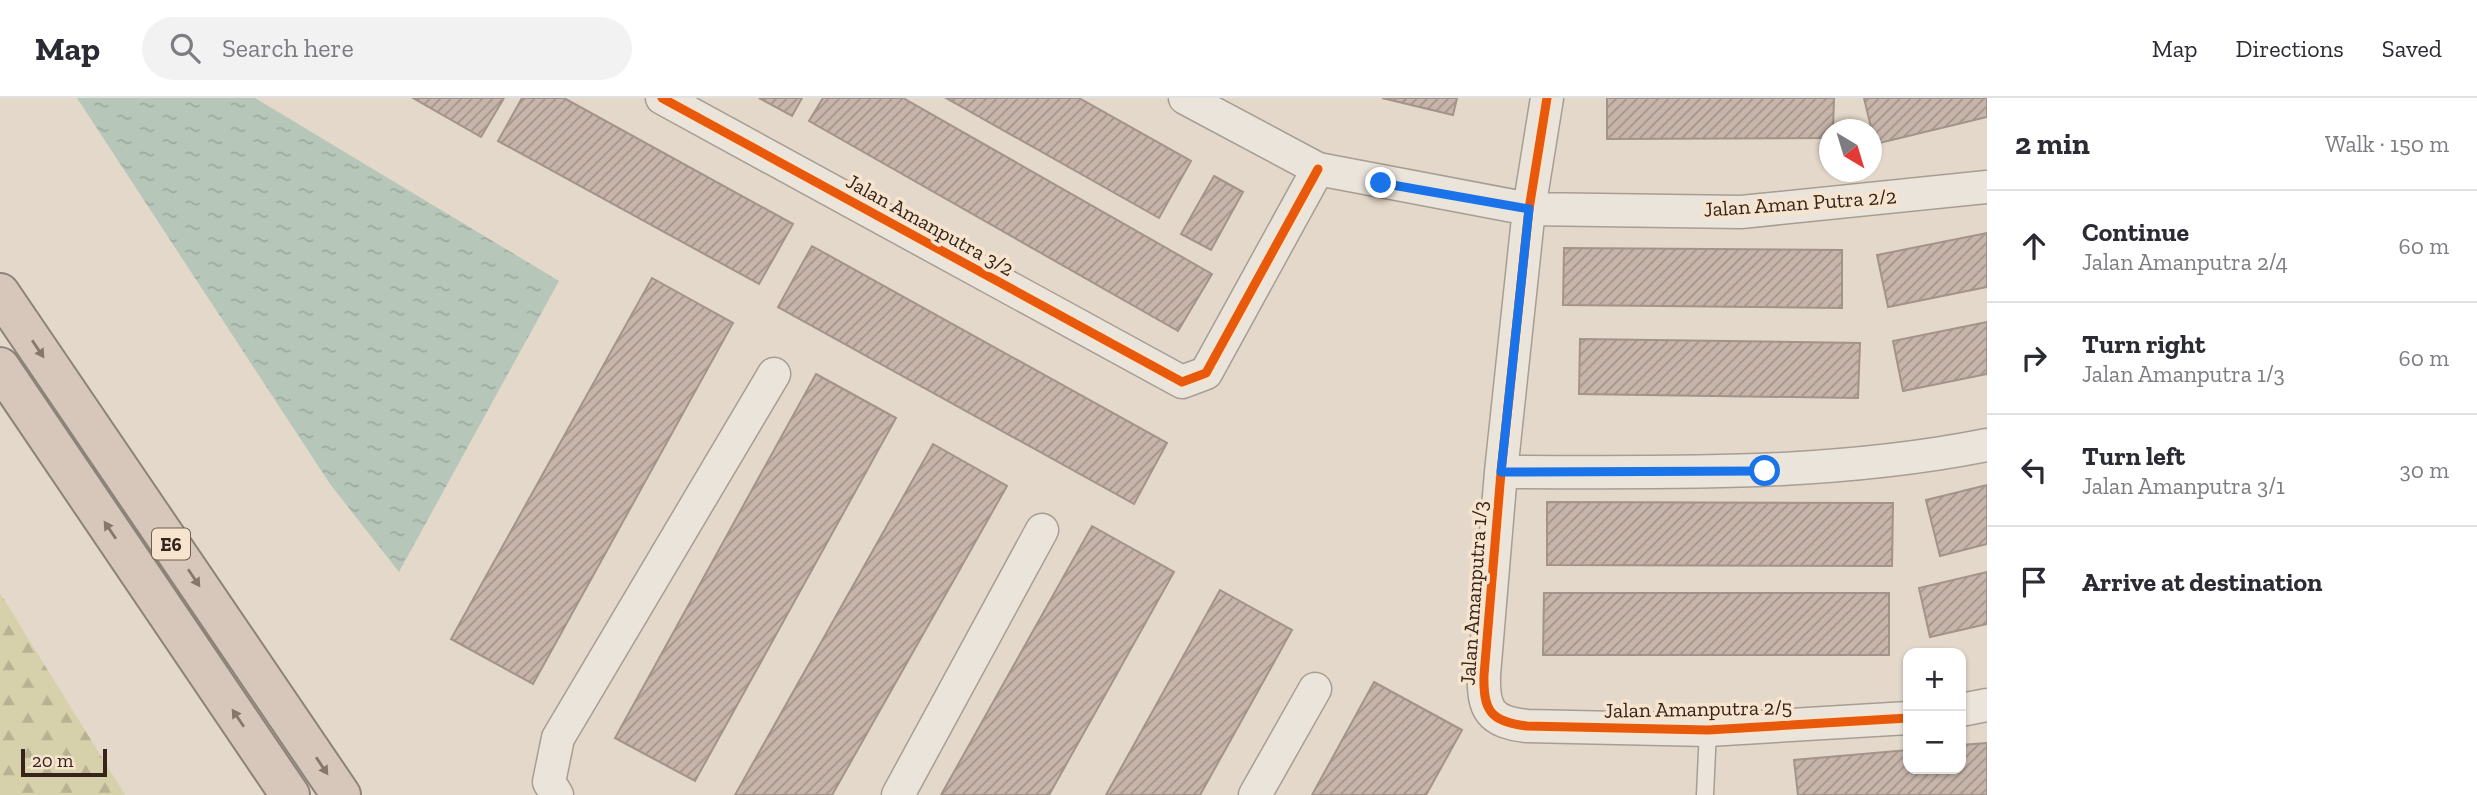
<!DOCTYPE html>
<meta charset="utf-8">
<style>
:root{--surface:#fff;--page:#f2f2f3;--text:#2b2b33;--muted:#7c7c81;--line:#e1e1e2}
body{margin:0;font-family:"Zilla Slab",serif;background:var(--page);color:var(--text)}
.controls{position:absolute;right:21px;bottom:21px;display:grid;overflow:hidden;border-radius:14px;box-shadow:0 2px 5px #0004}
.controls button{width:63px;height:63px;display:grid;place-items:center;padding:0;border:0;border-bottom:2px solid var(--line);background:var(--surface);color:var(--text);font:35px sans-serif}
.compass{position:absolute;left:1819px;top:21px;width:63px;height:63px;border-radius:50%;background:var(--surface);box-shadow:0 2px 5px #0004;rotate:142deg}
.scale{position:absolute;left:21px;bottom:18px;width:86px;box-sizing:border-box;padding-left:7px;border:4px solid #36241c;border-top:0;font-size:19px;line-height:24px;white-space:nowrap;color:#36241c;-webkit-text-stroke:5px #f6e4ce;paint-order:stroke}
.stop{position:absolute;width:21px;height:21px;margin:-16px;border:5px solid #1a73e8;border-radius:50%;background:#fff}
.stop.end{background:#1a73e8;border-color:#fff;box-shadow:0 2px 7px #0008}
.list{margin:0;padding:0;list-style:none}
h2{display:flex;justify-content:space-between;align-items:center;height:91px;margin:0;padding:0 28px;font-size:30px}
h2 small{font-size:23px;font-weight:400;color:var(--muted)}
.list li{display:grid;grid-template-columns:46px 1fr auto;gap:21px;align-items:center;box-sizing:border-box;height:112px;padding:0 28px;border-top:2px solid var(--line)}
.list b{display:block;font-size:26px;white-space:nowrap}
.list p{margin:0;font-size:23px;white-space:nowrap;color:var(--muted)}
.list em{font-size:23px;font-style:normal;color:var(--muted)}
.icon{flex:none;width:38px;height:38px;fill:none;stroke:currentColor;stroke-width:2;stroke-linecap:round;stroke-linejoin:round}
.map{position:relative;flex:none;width:1987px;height:697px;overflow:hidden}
header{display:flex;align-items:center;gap:42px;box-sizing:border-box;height:98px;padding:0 35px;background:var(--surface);border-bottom:2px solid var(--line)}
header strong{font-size:33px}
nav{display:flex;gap:38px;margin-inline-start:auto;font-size:24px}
.search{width:490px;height:63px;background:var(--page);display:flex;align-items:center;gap:18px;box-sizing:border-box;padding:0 24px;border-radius:38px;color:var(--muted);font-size:26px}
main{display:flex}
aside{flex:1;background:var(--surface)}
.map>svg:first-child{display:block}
.forest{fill:url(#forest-firs)}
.water{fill:url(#water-ripples)}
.building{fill:url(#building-hatch);stroke:#a39389;stroke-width:2}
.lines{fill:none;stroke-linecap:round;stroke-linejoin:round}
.lane-casing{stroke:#a89d93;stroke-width:19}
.street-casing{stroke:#a89d93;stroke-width:35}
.highway-casing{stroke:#8d8379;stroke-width:42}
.lane{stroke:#ebe4db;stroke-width:16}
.street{stroke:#ebe4db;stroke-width:32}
.highway{stroke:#d6c7ba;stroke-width:38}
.cycleway-casing{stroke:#f6e4ce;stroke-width:13}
.cycleway{stroke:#e8590c;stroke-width:9}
.oneway{fill:#86766b}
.route{stroke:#1a73e8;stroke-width:9}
.labels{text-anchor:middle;stroke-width:7;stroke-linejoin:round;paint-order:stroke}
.shield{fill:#f6e4ce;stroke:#705e51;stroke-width:2}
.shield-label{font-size:19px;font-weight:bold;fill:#36241c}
.street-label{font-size:21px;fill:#36241c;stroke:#f6e4ce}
</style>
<header>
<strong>Map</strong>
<div class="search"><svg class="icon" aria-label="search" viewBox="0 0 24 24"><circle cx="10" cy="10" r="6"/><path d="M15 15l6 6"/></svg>Search here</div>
<nav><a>Map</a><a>Directions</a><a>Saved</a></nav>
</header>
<main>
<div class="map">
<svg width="1987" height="697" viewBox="0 0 1987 697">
<defs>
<pattern id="forest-firs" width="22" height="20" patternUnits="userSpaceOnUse" patternTransform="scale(1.75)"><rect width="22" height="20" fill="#d6d0ab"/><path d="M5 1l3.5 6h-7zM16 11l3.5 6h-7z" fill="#b8b293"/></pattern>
<pattern id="water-ripples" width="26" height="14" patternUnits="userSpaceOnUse" patternTransform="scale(1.75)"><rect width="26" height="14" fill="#b6c7b9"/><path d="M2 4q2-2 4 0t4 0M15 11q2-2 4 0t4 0" fill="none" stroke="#9dab9e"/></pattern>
<pattern id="building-hatch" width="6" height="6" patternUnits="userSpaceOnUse" patternTransform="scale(1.75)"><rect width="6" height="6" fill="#c7b5aa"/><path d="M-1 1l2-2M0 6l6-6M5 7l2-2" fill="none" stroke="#a2938a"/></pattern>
</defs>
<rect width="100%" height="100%" fill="#e3d8c9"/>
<path class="forest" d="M 0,495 L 125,697 L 0,697 Z"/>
<path class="water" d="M 77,0 L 255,0 L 559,183 L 399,474 L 330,386 Z"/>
<path class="building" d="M 413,0 L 504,0 L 481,39 Z
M 522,0 L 564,0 L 793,126 L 759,186 L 498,43 Z
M 759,0 L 802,0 L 792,18 Z
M 823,0 L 903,0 L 1212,176 L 1178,233 L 809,23 Z
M 946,0 L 1079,0 L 1191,63 L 1159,120 Z
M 1382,0 L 1457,0 L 1453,17 Z
M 1607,0 L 1834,0 L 1833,32 L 1829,32 L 1829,40 L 1607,41 Z
M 1864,0 L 1987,0 L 1987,19 L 1875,46 Z
M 1214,78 L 1243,94 L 1211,152 L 1181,136 Z
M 1987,135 L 1987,189 L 1888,209 L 1877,157 Z
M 812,148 L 1167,345 L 1134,406 L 778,209 Z
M 1564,150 L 1842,152 L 1842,210 L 1563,207 Z
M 652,180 L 733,225 L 533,586 L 451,541 Z
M 1987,224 L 1987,276 L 1903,293 L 1893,243 Z
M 1580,241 L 1860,245 L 1858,300 L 1579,296 Z
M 816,276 L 896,320 L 695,683 L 615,640 Z
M 933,346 L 1007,388 L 832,697 L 735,697 Z
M 1987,387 L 1987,446 L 1940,458 L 1926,402 Z
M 1547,404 L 1893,405 L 1892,468 L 1547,467 Z
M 1092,428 L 1174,474 L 1049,697 L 941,697 Z
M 1987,474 L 1987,526 L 1930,539 L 1919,490 Z
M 1220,492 L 1292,532 L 1200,697 L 1106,697 Z
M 1544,495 L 1889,495 L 1889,557 L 1543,557 Z
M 1374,584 L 1462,632 L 1426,697 L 1312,697 Z
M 1987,645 L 1987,697 L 1798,697 L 1794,662 L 1908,652 L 1908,671 L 1961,671 L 1961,647 Z"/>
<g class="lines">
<g class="lane-casing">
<path id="lane" d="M 1705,697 L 1708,632"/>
</g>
<g class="street-casing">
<path id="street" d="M 662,0 L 1182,284 L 1206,275 L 1318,71
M 1185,0 L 1318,71 L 1529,111 L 1741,114 L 1987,89
M 1547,0 L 1529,111 L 1501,374 L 1484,577 C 1483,612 1490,624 1527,628 L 1708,632 L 1908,620
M 1501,374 C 1664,374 1827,379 1987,347
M 1961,612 L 1987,607
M 557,697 L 549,684 L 558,640 L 774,276
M 898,697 L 1042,432
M 1255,697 L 1315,591"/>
</g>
<g class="highway-casing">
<path id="highway" d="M 0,195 L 341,697
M 0,269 L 290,697"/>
</g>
<use href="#lane" class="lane"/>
<use href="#street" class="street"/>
<use href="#highway" class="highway"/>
<g class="cycleway-casing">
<path id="cycleway" d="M 662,0 L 1182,284 L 1206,275 L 1318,71
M 1547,0 L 1529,111 L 1501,374 L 1484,577 C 1483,612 1490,624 1527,628 L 1708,632 L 1908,620"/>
</g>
<use href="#cycleway" class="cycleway"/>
</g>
<defs><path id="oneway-solid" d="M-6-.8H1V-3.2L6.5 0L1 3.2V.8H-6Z" transform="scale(1.75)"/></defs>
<g class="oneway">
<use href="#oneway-solid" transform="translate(38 251) rotate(56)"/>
<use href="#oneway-solid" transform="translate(110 432) rotate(-124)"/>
<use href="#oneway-solid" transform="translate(194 480) rotate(56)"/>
<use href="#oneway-solid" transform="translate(238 620) rotate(-124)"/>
<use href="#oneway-solid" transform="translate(322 668) rotate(56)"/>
</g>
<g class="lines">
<path class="route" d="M 1381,85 L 1529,111 L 1501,374 L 1765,373"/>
</g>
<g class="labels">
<rect class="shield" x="152" y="430.5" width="38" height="31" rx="5"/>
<g class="shield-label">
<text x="171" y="453">E6</text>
</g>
<g class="street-label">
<text transform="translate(1800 105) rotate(-4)" y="7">Jalan Aman Putra 2/2</text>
<text transform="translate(930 127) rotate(29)" y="7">Jalan Amanputra 3/2</text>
<text transform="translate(1474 495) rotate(-86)" y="7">Jalan Amanputra 1/3</text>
<text transform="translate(1698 611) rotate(-1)" y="7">Jalan Amanputra 2/5</text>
</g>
</g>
</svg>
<div class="controls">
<button>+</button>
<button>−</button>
</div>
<svg class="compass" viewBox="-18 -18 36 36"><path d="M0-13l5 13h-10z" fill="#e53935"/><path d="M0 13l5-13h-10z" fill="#7c7c81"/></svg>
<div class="scale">20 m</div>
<div class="stop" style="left:1765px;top:373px"></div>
<div class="stop end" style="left:1381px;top:85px"></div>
</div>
<aside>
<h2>2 min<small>Walk · 150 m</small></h2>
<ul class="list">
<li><svg class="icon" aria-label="ahead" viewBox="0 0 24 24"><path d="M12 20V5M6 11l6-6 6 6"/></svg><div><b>Continue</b><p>Jalan Amanputra 2/4</p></div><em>60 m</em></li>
<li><svg class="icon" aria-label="right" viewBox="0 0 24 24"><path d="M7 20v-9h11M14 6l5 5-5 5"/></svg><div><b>Turn right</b><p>Jalan Amanputra 1/3</p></div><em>60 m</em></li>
<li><svg class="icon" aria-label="left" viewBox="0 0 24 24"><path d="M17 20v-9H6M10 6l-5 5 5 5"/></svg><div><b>Turn left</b><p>Jalan Amanputra 3/1</p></div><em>30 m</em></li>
<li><svg class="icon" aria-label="arrive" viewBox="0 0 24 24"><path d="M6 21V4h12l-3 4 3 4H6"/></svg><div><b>Arrive at destination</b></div></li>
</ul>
</aside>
</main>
